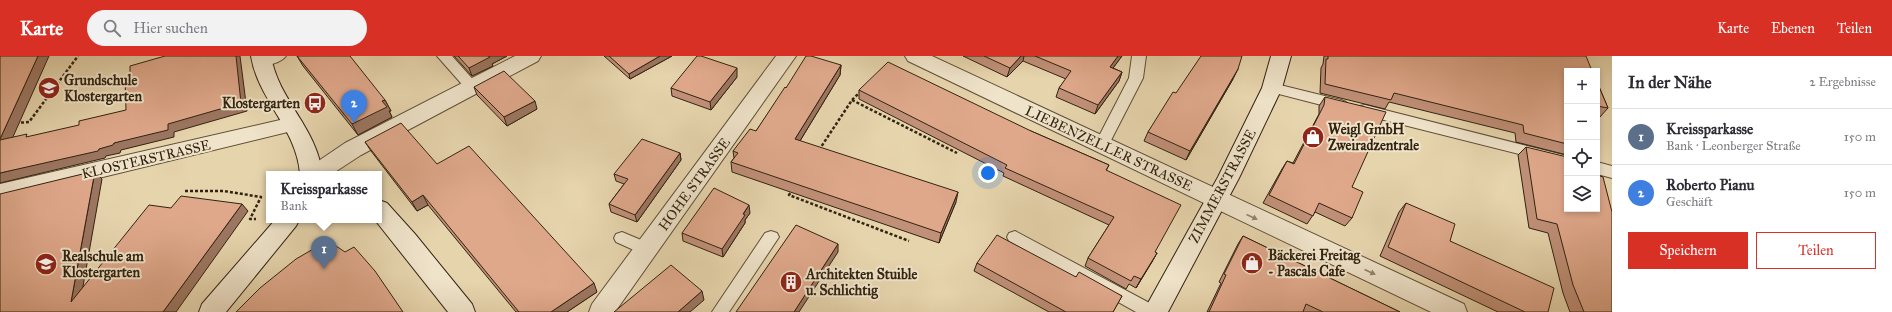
<!DOCTYPE html>
<html lang="de">
<meta charset="utf-8">
<style>
:root{--surface:#fff;--page:#f2f2f3;--text:#2b2b33;--muted:#7c7c81;--line:#e1e1e2;--accent:#d93025}
body{margin:0;font-family:"IM FELL Great Primer",serif;background:var(--page);color:var(--text)}
.controls{position:absolute;right:12px;top:12px;display:grid;overflow:hidden;border-radius:0px;box-shadow:0 2px 6px #0003}
.controls button{width:36px;height:36px;display:grid;place-items:center;padding:0;border:0;border-bottom:1px solid var(--line);background:var(--surface);color:var(--text);font:20px sans-serif}
.you{position:absolute;left:988px;top:117px;width:14px;height:14px;margin:-10px;border:3px solid #fff;border-radius:50%;background:#1a73e8;box-shadow:0 0 0 6px #1a73e833}
.badge{display:grid;place-items:center;width:26px;height:26px;border-radius:50%;background:var(--accent);color:#fff;font-size:13px;font-weight:700}
.pin{position:absolute;translate:-50% -33px;filter:drop-shadow(0 1px 2px #0008)}
.pin::after{content:'';position:absolute;top:21px;width:14px;height:12px;background:inherit;clip-path:polygon(0 0,100% 0,50% 100%)}
.popup{position:absolute;left:266px;top:115px;width:116px;height:52px;box-sizing:border-box;display:grid;place-content:center;border-radius:0px;background:var(--surface);filter:drop-shadow(0 1px 3px #0005);font-size:13px;white-space:nowrap;color:var(--muted)}
.popup b{font-size:15px;color:var(--text)}
.popup::after{content:'';position:absolute;left:50%;top:100%;margin-left:-8px;border:8px solid transparent;border-top-color:var(--surface)}
.list{margin:0;padding:0;list-style:none}
h2{display:flex;justify-content:space-between;align-items:center;height:52px;margin:0;padding:0 16px;font-size:17px}
h2 small{font-size:13px;font-weight:400;color:var(--muted)}
.list li{display:grid;grid-template-columns:26px 1fr auto;gap:12px;align-items:center;box-sizing:border-box;height:56px;padding:0 16px;border-top:1px solid var(--line)}
.list b{display:block;font-size:15px;white-space:nowrap}
.list p{margin:0;font-size:13px;white-space:nowrap;color:var(--muted)}
.list em{font-size:13px;font-style:normal;color:var(--muted)}
.actions{display:flex;gap:8px;padding:12px 16px}
.actions a{flex:1;padding:9px 0;border:1px solid var(--accent);border-radius:0px;text-align:center;font-size:14px;color:var(--accent)}
.actions .main{background:var(--accent);color:#fff}
.icon{flex:none;width:22px;height:22px;fill:none;stroke:currentColor;stroke-width:2;stroke-linecap:round;stroke-linejoin:round}
.map{position:relative;flex:none;width:1612px;height:256px;overflow:hidden}
header{display:flex;align-items:center;gap:24px;box-sizing:border-box;height:56px;padding:0 20px;background:var(--accent);color:#fff}
header strong{font-size:19px}
nav{display:flex;gap:22px;margin-inline-start:auto;font-size:14px}
.search{width:280px;height:36px;background:var(--page);display:flex;align-items:center;gap:10px;box-sizing:border-box;padding:0 14px;border-radius:22px;color:var(--muted);font-size:15px}
main{display:flex}
aside{flex:1;background:var(--surface)}
.map>svg:first-child{display:block}
.lines{fill:none;stroke-linecap:round;stroke-linejoin:round}
.lane-casing{stroke:#5f4f37;stroke-width:2}
.street-casing{stroke:#5f4f37;stroke-width:2}
.secondary-casing{stroke:#322310;stroke-width:2}
.path{stroke:#322310;stroke-width:2.5;stroke-dasharray:3 2;stroke-linecap:butt}
.lane{fill:#efe3ca;fill-rule:evenodd}
.street{fill:#efe3ca;fill-rule:evenodd}
.secondary{fill:#efe3ca;fill-rule:evenodd}
.wall{fill:#c09078;stroke:#322310}
.shaded-wall{fill:#9c7661;stroke:#322310}
.building{fill:#dfa88b;stroke:#322310}
.oneway{fill:#90836d}
.labels{text-anchor:middle;stroke-width:4;stroke-linejoin:round;paint-order:stroke}
.poi-label{font-size:14px;font-weight:bold;fill:#322310;stroke:#efe3ca;text-anchor:start}
.street-label{font-size:14px;fill:#322310;stroke:#efe3ca}
</style>
<header>
<strong>Karte</strong>
<div class="search"><svg class="icon" aria-label="search" viewBox="0 0 24 24"><circle cx="10" cy="10" r="6"/><path d="M15 15l6 6"/></svg>Hier suchen</div>
<nav><a>Karte</a><a>Ebenen</a><a>Teilen</a></nav>
</header>
<main>
<div class="map">
<svg width="1612" height="256" viewBox="0 0 1612 256">
<rect width="100%" height="100%" fill="#e6d4ad"/>
<filter id="stains"><feTurbulence type="fractalNoise" baseFrequency=".005" numOctaves="4"/><feColorMatrix values="0 0 0 0 .2 0 0 0 0 .09 0 0 0 0 .02 0 0 0 .5 -.17"/></filter>
<radialGradient id="worn" r=".72"><stop offset=".6" stop-color="#630" stop-opacity="0"/><stop offset="1" stop-color="#630" stop-opacity=".3"/></radialGradient>
<g class="lines">
<g class="lane-casing">
<path id="lane" d="M 265,0 L 286,0 C 281,7 265,11 257,9 L 255,6 L 257,3 Z
M 437,0 L 452,0 L 477,28 L 479,31 L 477,34 L 472,36 L 467,34 Z
M 1132,0 L 1146,0 L 1143,22 L 1107,92 L 1102,93 L 1097,92 L 1095,88 L 1129,22 Z
M 1272,27 L 1341,44 L 1346,46 L 1348,49 L 1346,52 L 1341,54 L 1267,35 L 1265,32 L 1267,29 Z
M 1365,49 L 1567,100 L 1567,110 L 1360,58 L 1358,54 L 1360,50 Z
M 1597,106 L 1612,110 L 1612,122 L 1597,118 Z
M 771,175 L 777,177 L 779,181 L 729,256 L 712,256 L 765,177 Z
M 1015,175 L 1157,251 L 1159,256 L 1136,256 L 1009,185 L 1007,181 L 1009,177 Z
M 622,176 L 653,189 L 655,194 L 653,199 L 647,200 L 616,186 L 614,182 L 616,178 Z"/>
</g>
<g class="street-casing">
<path id="street" d="M 515,0 L 541,0 L 538,5 L 361,99 L 332,118 L 305,118 L 308,112 L 345,87 Z
M 776,0 L 796,0 L 615,256 L 589,256 L 592,248 Z
M 905,0 L 932,0 L 1464,248 L 1467,256 L 1431,256 L 908,5 Z
M 293,61 L 300,63 L 303,68 L 300,73 L 0,146 L 0,128 Z"/>
</g>
<g class="secondary-casing">
<path id="secondary" d="M 251,0 L 271,0 C 278,44 318,73 322,118 L 300,118 C 297,73 258,44 251,0 Z
M 1271,0 L 1291,0 L 1282,32 L 1239,122 L 1168,256 L 1143,256 L 1218,121 L 1262,32 Z
M 379,144 L 387,147 L 415,178 L 472,248 L 475,256 L 448,256 L 375,164 L 379,164 Z
M 275,164 L 299,164 L 296,170 L 226,256 L 199,256 L 202,248 Z"/>
</g>
<path class="path" d="M 852,44 L 957,97
M 16,67 L 29,66 L 78,0
M 819,94 L 852,44 L 861,35
M 793,133 L 789,139 L 909,185
M 185,135 L 224,135 L 261,141 L 250,163 L 256,163"/>
<use href="#lane" class="lane"/>
<use href="#street" class="street"/>
<use href="#secondary" class="secondary"/>
</g>
<path class="wall" d="M 297,0 L 385,44 L 391,55 L 389,55 L 392,61 L 358,79 L 303,10 Z
M 454,0 L 507,0 L 492,8 L 493,10 L 472,20 Z
M 604,0 L 672,0 L 630,23 Z
M 963,0 L 1122,0 L 1113,12 L 1122,16 L 1119,25 L 1095,58 L 1056,41 L 1059,32 L 1066,23 L 1023,5 L 1007,21 Z
M 1324,0 L 1586,0 L 1567,15 L 1567,99 L 1516,86 L 1515,77 L 1389,46 L 1385,53 L 1320,37 L 1321,12 L 1323,8 Z
M 841,9 L 840,19 L 800,85 L 956,146 L 939,187 L 732,116 L 731,106 L 734,102 L 733,95 L 756,75 L 786,32 Z
M 737,21 L 711,54 L 672,40 L 671,32 Z
M 1233,23 L 1186,104 L 1144,85 L 1148,76 L 1176,37 Z
M 1597,26 L 1608,52 L 1600,61 L 1597,60 Z
M 474,31 L 537,53 L 507,70 L 477,39 Z
M 859,34 L 1031,75 L 1109,109 L 1106,115 L 1155,197 L 1157,197 L 1136,232 L 1129,228 L 1126,233 L 1085,210 L 1088,202 L 1109,169 L 1003,120 L 1004,117 L 859,43 Z
M 1325,41 L 1352,131 L 1352,162 L 1345,170 L 1315,156 L 1307,168 L 1263,147 L 1282,113 L 1287,105 L 1293,107 L 1319,58 L 1319,50 Z
M 365,86 L 437,108 L 597,236 L 567,256 L 516,256 L 428,149 L 417,155 L 371,95 Z
M 1526,91 L 1612,256 L 1570,256 L 1563,237 L 1548,177 L 1529,172 L 1518,99 Z
M 680,97 L 681,104 L 637,166 L 611,156 L 609,148 L 624,128 L 616,125 L 614,118 Z
M 1406,147 L 1450,185 L 1548,256 L 1498,256 L 1380,200 L 1399,156 Z
M 750,157 L 745,164 L 745,167 L 723,201 L 683,185 L 682,177 Z
M 1243,180 L 1400,256 L 1207,256 L 1221,227 L 1219,226 L 1238,188 Z
M 977,207 L 1076,221 L 1122,240 L 1113,256 L 1049,256 L 974,215 Z"/>
<path class="shaded-wall" d="M 38,0 L 49,0 L 8,92 L 0,85 L 0,83 Z
M 236,0 L 240,0 L 247,55 L 174,76 L 174,81 L 121,94 L 120,97 L 106,100 L 105,102 L 0,127 L 0,117 L 99,93 L 114,87 L 168,68 Z
M 488,0 L 507,0 L 492,8 L 493,10 L 472,20 L 469,12 Z
M 660,0 L 672,0 L 630,23 L 629,18 Z
M 1021,0 L 1024,0 L 1023,5 L 1007,21 L 1010,12 Z
M 1118,0 L 1122,0 L 1107,20 L 1110,11 Z
M 841,9 L 840,19 L 795,93 L 795,83 Z
M 737,12 L 737,21 L 711,54 L 710,46 Z
M 1238,13 L 1233,23 L 1186,104 L 1190,95 Z
M 1122,16 L 1119,25 L 1095,58 L 1098,49 Z
M 385,44 L 391,55 L 389,55 L 392,61 L 358,79 L 352,68 L 382,45 Z
M 535,45 L 537,53 L 507,70 L 504,61 Z
M 680,97 L 681,104 L 637,166 L 635,159 Z
M 95,115 L 102,123 L 79,253 L 71,246 Z
M 958,136 L 956,146 L 939,187 L 941,177 Z
M 423,139 L 428,149 L 417,155 L 412,146 Z
M 242,148 L 248,155 L 176,256 L 163,256 Z
M 749,149 L 750,157 L 745,164 L 745,167 L 723,201 L 722,193 Z
M 838,188 L 838,196 L 799,256 L 794,256 Z
M 1157,197 L 1152,206 L 1136,232 L 1141,223 Z
M 594,227 L 597,236 L 567,256 L 551,256 Z
M 702,235 L 704,244 L 690,256 L 678,256 Z"/>
<path class="building" d="M 0,0 L 38,0 L 0,83 Z
M 165,0 L 236,0 L 241,47 L 168,68 L 168,74 L 114,87 L 113,89 L 99,93 L 98,95 L 0,117 L 0,84 L 27,78 L 26,81 L 79,69 L 79,65 L 126,54 L 125,22 L 130,20 L 130,10 Z
M 297,0 L 350,0 L 385,44 L 382,45 L 387,51 L 352,68 Z
M 458,0 L 488,0 L 490,1 L 469,12 Z
M 609,0 L 660,0 L 629,18 Z
M 697,0 L 701,0 L 737,12 L 710,46 L 671,32 Z
M 806,0 L 811,0 L 841,9 L 795,83 L 958,136 L 941,177 L 731,106 L 738,97 L 733,95 L 750,73 L 756,75 L 785,31 L 786,32 Z
M 984,0 L 1021,0 L 1010,12 Z
M 1035,0 L 1118,0 L 1110,11 L 1122,16 L 1098,49 L 1059,32 L 1071,15 Z
M 1201,0 L 1242,0 L 1238,13 L 1190,95 L 1148,76 L 1173,36 L 1176,37 Z
M 1328,0 L 1586,0 L 1592,15 L 1567,15 L 1567,88 L 1524,77 L 1523,69 L 1394,37 L 1391,44 L 1325,28 L 1326,3 L 1328,3 Z
M 888,6 L 1031,75 L 1109,109 L 1106,114 L 1181,149 L 1155,196 L 1157,197 L 1141,223 L 1134,220 L 1131,225 L 1088,202 L 1114,161 L 1005,112 L 1007,109 L 859,34 Z
M 504,15 L 535,45 L 504,61 L 474,31 Z
M 1597,26 L 1608,52 L 1597,50 Z
M 1325,41 L 1386,56 L 1352,131 L 1363,136 L 1352,162 L 1319,147 L 1313,160 L 1269,139 L 1287,105 L 1294,108 L 1324,49 Z
M 401,67 L 437,108 L 469,90 L 594,227 L 551,256 L 519,256 L 423,139 L 412,146 L 365,86 Z
M 642,83 L 680,97 L 635,159 L 609,148 L 628,123 L 614,118 Z
M 1526,91 L 1567,101 L 1567,153 L 1597,153 L 1597,119 L 1603,121 L 1612,156 L 1612,256 L 1584,256 L 1573,229 L 1557,168 L 1537,163 Z
M 95,115 L 71,246 L 149,149 L 171,152 L 181,140 L 242,148 L 163,256 L 0,256 L 0,138 Z
M 714,132 L 749,149 L 743,158 L 745,159 L 722,193 L 682,177 Z
M 1406,147 L 1455,168 L 1450,185 L 1554,232 L 1548,256 L 1525,256 L 1388,191 Z
M 796,169 L 838,188 L 794,256 L 736,256 Z
M 997,179 L 1076,221 L 1079,216 L 1122,240 L 1113,256 L 1066,256 L 977,207 Z
M 1243,180 L 1400,256 L 1323,256 L 1306,248 L 1303,256 L 1209,256 L 1226,219 L 1224,218 Z
M 333,188 L 345,196 L 354,191 L 375,215 L 403,256 L 236,256 L 260,232 L 296,203 L 315,192 Z
M 671,209 L 702,235 L 678,256 L 614,256 Z"/>
<defs><path id="oneway-solid" d="M-6-.8H1V-3.2L6.5 0L1 3.2V.8H-6Z"/></defs>
<g class="oneway">
<use href="#oneway-solid" transform="translate(1252 161) rotate(25)"/>
<use href="#oneway-solid" transform="translate(1370 216) rotate(25)"/>
</g>
<defs>
<g id="school-disc" transform="scale(1.15)"><circle r="9.5" fill="#8f2418" stroke="#efe3ca"/><path d="M0-5L7-2L0 1L-7-2ZM-4 1L0 2.5L4 1V4Q0 6-4 4Z" fill="#fff"/></g>
<g id="bus-disc" transform="scale(1.15)"><circle r="9.5" fill="#8f2418" stroke="#efe3ca"/><path d="M-5-6H5V4H4V6H2V4H-2V6H-4V4H-5ZM-3.5-4V0h7V-4ZM-3.5 1.2v1.5H-2V1.2ZM2 1.2v1.5H3.5V1.2Z" fill="#fff"/></g>
<g id="shop-disc" transform="scale(1.15)"><circle r="9.5" fill="#8f2418" stroke="#efe3ca"/><path d="M-5-2.5h2.3a2.7 3.5 0 0 1 5.4 0H5L5.5 6h-11ZM-1.5-2.5h3a1.5 2.3 0 0 0-3 0Z" fill="#fff"/></g>
<g id="building-disc" transform="scale(1.15)"><circle r="9.5" fill="#8f2418" stroke="#efe3ca"/><path d="M-4-6H4V6H1V3H-1V6H-4ZM-2.5-4.3h1.7v1.8h-1.7ZM.8-4.3h1.7v1.8H.8ZM-2.5-1h1.7V.8h-1.7ZM.8-1h1.7V.8H.8Z" fill="#fff"/></g>
</defs>
<g fill-rule="evenodd">
<use href="#school-disc" x="49" y="32"/>
<use href="#bus-disc" x="315" y="47"/>
<use href="#shop-disc" x="1313" y="81"/>
<use href="#shop-disc" x="1252" y="207"/>
<use href="#school-disc" x="46" y="208"/>
<use href="#building-disc" x="791" y="226"/>
</g>
<g class="labels">
<g class="poi-label">
<text x="64" y="29">Grundschule<tspan x="64" dy="16">Klostergarten</tspan></text>
<text x="300" y="52" text-anchor="end">Klostergarten</text>
<text x="1328" y="78">Weigl GmbH<tspan x="1328" dy="16">Zweiradzentrale</tspan></text>
<text x="1268" y="204">Bäckerei Freitag<tspan x="1268" dy="16">- Pascals Cafe</tspan></text>
<text x="62" y="205">Realschule am<tspan x="62" dy="16">Klostergarten</tspan></text>
<text x="806" y="223">Architekten Stuible<tspan x="806" dy="16">u. Schlichtig</tspan></text>
</g>
<g class="street-label">
<text transform="translate(1109 92) rotate(25)" y="5">LIEBENZELLER STRASSE</text>
<text transform="translate(146 103) rotate(-13)" y="5">KLOSTERSTRASSE</text>
<text transform="translate(694 128) rotate(-54)" y="5">HOHE STRASSE</text>
<text transform="translate(1222 130) rotate(-62)" y="5">ZIMMERSTRASSE</text>
</g>
</g>
<rect width="100%" height="100%" filter="url(#stains)"/>
<rect width="100%" height="100%" fill="url(#worn)"/>
</svg>
<div class="controls">
<button>+</button>
<button>−</button>
<button><svg class="icon" aria-label="locate" viewBox="0 0 24 24"><circle cx="12" cy="12" r="6"/><path d="M12 2v4M12 18v4M2 12h4M18 12h4"/></svg></button>
<button><svg class="icon" aria-label="layers" viewBox="0 0 24 24"><path d="M12 4l9 5-9 5-9-5zM3 14l9 5 9-5"/></svg></button>
</div>
<div class="you"></div>
<div class="pin badge" style="left:324px;top:213px;background:#5c6f8a">1</div>
<div class="popup"><b>Kreissparkasse</b>Bank</div>
<div class="pin badge" style="left:354px;top:67px;background:#3f7fe0">2</div>
</div>
<aside>
<h2>In der Nähe<small>2 Ergebnisse</small></h2>
<ul class="list">
<li><span class="badge" style="background:#5c6f8a">1</span><div><b>Kreissparkasse</b><p>Bank · Leonberger Straße</p></div><em>150 m</em></li>
<li><span class="badge" style="background:#3f7fe0">2</span><div><b>Roberto Pianu</b><p>Geschäft</p></div><em>150 m</em></li>
</ul>
<div class="actions"><a class="main">Speichern</a><a>Teilen</a></div>
</aside>
</main>
